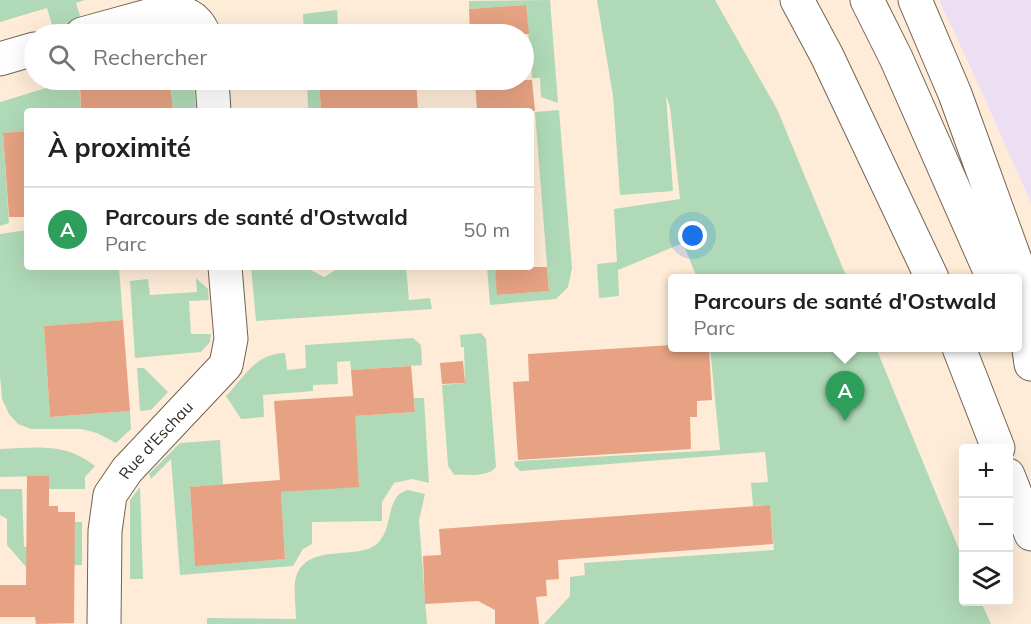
<!DOCTYPE html>
<html lang="fr">
<meta charset="utf-8">
<style>
:root{--surface:#fff;--page:#f2f2f2;--text:#202124;--muted:#757577;--line:#e0e0e0;--accent:#346d55}
body{margin:0;font-family:Mulish,sans-serif;background:var(--page);color:var(--text)}
.controls{position:absolute;right:18px;bottom:18px;display:grid;overflow:hidden;border-radius:6px;box-shadow:0 6px 24px #0002}
.controls button{width:54px;height:54px;display:grid;place-items:center;padding:0;border:0;border-bottom:2px solid var(--line);background:var(--surface);color:var(--text);font:30px sans-serif}
.you{position:absolute;left:693px;top:236px;width:21px;height:21px;margin:-15px;border:4px solid #fff;border-radius:50%;background:#1a73e8;box-shadow:0 0 0 9px #1a73e833}
.badge{display:grid;place-items:center;width:39px;height:39px;border-radius:50%;background:var(--accent);color:#fff;font-size:20px;font-weight:700}
.pin{position:absolute;translate:-50% -50px;filter:drop-shadow(0 2px 3px #0008)}
.pin::after{content:'';position:absolute;top:32px;width:21px;height:18px;background:inherit;clip-path:polygon(0 0,100% 0,50% 100%)}
.popup{position:absolute;left:668px;top:274px;width:354px;height:78px;box-sizing:border-box;display:grid;place-content:center;border-radius:6px;background:var(--surface);filter:drop-shadow(0 2px 4px #0005);font-size:20px;white-space:nowrap;color:var(--muted)}
.popup b{font-size:22px;color:var(--text)}
.popup::after{content:'';position:absolute;left:50%;top:100%;margin-left:-12px;border:12px solid transparent;border-top-color:var(--surface)}
.list{margin:0;padding:0;list-style:none}
h2{display:flex;justify-content:space-between;align-items:center;height:78px;margin:0;padding:0 24px;font-size:26px}
h2 small{font-size:20px;font-weight:400;color:var(--muted)}
.list li{display:grid;grid-template-columns:39px 1fr auto;gap:18px;align-items:center;box-sizing:border-box;height:84px;padding:0 24px;border-top:2px solid var(--line)}
.list b{display:block;font-size:22px;white-space:nowrap}
.list p{margin:0;font-size:20px;white-space:nowrap;color:var(--muted)}
.list em{font-size:20px;font-style:normal;color:var(--muted)}
.icon{flex:none;width:33px;height:33px;fill:none;stroke:currentColor;stroke-width:2;stroke-linecap:round;stroke-linejoin:round}
.map{position:relative;flex:none;width:1031px;height:624px;overflow:hidden}
.search{position:absolute;background:var(--surface);box-shadow:0 6px 24px #0002;left:24px;top:24px;width:510px;height:66px;display:flex;align-items:center;gap:15px;box-sizing:border-box;padding:0 21px;border-radius:33px;color:var(--muted);font-size:22px}
.panel{position:absolute;background:var(--surface);box-shadow:0 6px 24px #0002;left:24px;top:108px;width:510px;height:162px;border-radius:6px}
.map>svg:first-child{display:block}
.industrial{fill:#eddff3}
.green{fill:#b0dab7}
.building{fill:#e6a282}
.lines{fill:none;stroke-linecap:round;stroke-linejoin:round}
.minor-casing{stroke:#726352;stroke-width:35}
.highway-casing{stroke:#726352;stroke-width:35}
.minor{stroke:#fff;stroke-width:33}
.highway{stroke:#fff;stroke-width:33}
.labels{text-anchor:middle;stroke-width:4.5;stroke-linejoin:round;paint-order:stroke}
.street-label{font-size:16px;fill:#322b24;stroke:#fcfcfc}
</style>
<div class="map">
<svg width="1031" height="624" viewBox="0 0 1031 624">
<rect width="100%" height="100%" fill="#feecd8"/>
<path class="industrial" d="M 939,0 L 1031,0 L 1031,203 L 975,77 Z"/>
<path class="green" d="M 0,0 L 85,0 L 76,3 L 82,22 L 53,28 L 47,8 L 0,22 Z
M 550,0 L 558,103 L 541,97 L 540,78 L 532,78 L 526,5 L 469,9 L 469,1 Z
M 597,0 L 715,0 L 777,109 L 847,278 L 697,278 L 683,243 L 618,270 L 619,296 L 599,298 L 597,264 L 617,262 L 614,209 L 680,199 L 670,107 L 666,96 L 673,191 L 620,195 L 613,96 Z
M 337,10 L 338,27 L 315,28 L 316,34 L 304,34 L 303,14 Z
M 72,80 L 79,80 L 81,111 L 27,111 L 27,131 L 3,133 L 9,223 L 0,226 L 0,102 Z
M 307,80 L 319,80 L 321,111 L 272,111 L 308,108 Z
M 194,86 L 196,111 L 173,111 L 171,88 Z
M 559,110 L 572,268 L 568,287 L 556,299 L 490,305 L 487,267 L 495,267 L 498,295 L 549,291 L 535,112 Z
M 27,230 L 27,267 L 119,267 L 123,320 L 44,326 L 50,417 L 130,411 L 131,429 L 116,443 L 97,433 L 81,429 L 31,429 L 18,424 L 9,414 L 2,399 L 0,375 L 0,234 Z
M 251,267 L 305,267 L 324,277 L 340,267 L 406,267 L 409,300 L 430,298 L 432,309 L 256,321 Z
M 196,278 L 208,289 L 209,300 L 189,301 L 191,334 L 211,334 L 210,342 L 201,352 L 135,358 L 130,281 L 148,279 L 150,295 L 197,292 Z
M 481,333 L 486,339 L 496,467 C 488,478 466,474 454,475 L 448,466 L 442,385 L 465,383 L 464,347 L 461,347 L 460,335 Z
M 413,338 L 421,345 L 422,365 L 351,370 L 350,361 L 337,362 L 338,384 L 313,385 L 313,391 L 263,395 L 264,417 L 241,419 L 226,396 C 245,376 255,354 285,353 L 287,370 L 306,368 L 305,345 Z
M 710,348 L 876,348 L 963,559 L 964,602 L 981,602 L 991,624 L 544,624 L 570,596 L 570,577 L 585,575 L 584,563 L 774,550 L 770,505 L 753,506 L 751,483 L 768,482 L 765,452 L 520,471 L 515,466 L 514,462 L 518,461 L 720,450 Z
M 137,368 L 144,368 L 168,392 L 151,410 L 140,411 Z
M 414,398 L 424,398 L 429,483 L 412,479 L 394,483 L 382,502 L 382,521 L 312,522 L 312,544 L 303,549 L 293,566 L 180,575 L 171,459 L 151,479 L 149,474 L 180,443 L 220,440 L 223,485 L 190,487 L 195,565 L 285,559 L 281,492 L 359,486 L 354,416 L 415,412 Z
M 0,449 C 37,448 64,442 95,466 L 85,477 L 85,489 L 49,489 L 48,476 L 0,477 Z
M 140,487 L 143,579 L 130,579 L 130,500 Z
M 0,489 L 22,489 L 24,547 L 74,547 L 75,522 L 82,522 L 82,565 L 26,567 L 7,545 L 7,519 L 0,515 Z
M 408,490 L 425,494 L 419,520 L 427,624 L 207,624 L 207,618 L 296,619 C 296,609 293,585 296,577 C 308,541 358,562 378,543 C 394,527 385,495 408,490 Z"/>
<path class="building" d="M 526,5 L 529,34 L 470,34 L 469,9 Z
M 80,80 L 170,80 L 173,111 L 81,111 Z
M 319,80 L 416,80 L 418,111 L 321,111 Z
M 524,80 L 532,80 L 535,111 L 477,111 L 475,81 Z
M 27,131 L 27,217 L 9,217 L 3,133 Z
M 495,267 L 547,267 L 549,291 L 497,295 Z
M 123,320 L 130,411 L 50,417 L 44,326 Z
M 672,345 L 672,348 L 709,348 L 712,400 L 697,401 L 697,417 L 690,417 L 691,449 L 518,460 L 513,382 L 529,381 L 528,354 Z
M 463,361 L 465,383 L 442,384 L 440,363 Z
M 411,366 L 415,412 L 355,416 L 359,487 L 281,492 L 285,559 L 195,566 L 190,487 L 280,480 L 274,401 L 353,396 L 351,370 Z
M 27,476 L 49,476 L 49,506 L 58,506 L 58,512 L 75,512 L 74,623 L 36,624 L 35,617 L 0,617 L 0,585 L 26,585 Z
M 770,505 L 773,544 L 558,560 L 559,579 L 546,580 L 547,596 L 536,597 L 539,624 L 495,624 L 495,610 L 478,601 L 425,604 L 423,556 L 441,555 L 439,529 Z"/>
<g class="lines">
<g class="minor-casing">
<g id="minor">
<path d="M 82,34 L 162,12 C 182,10 196,15 204,34"/>
<path d="M 0,59 L 34,49"/>
<path d="M 212,80 L 214,111"/>
<path id="s1" d="M 104,624 L 105,531 L 110,495 L 127,470 L 226,365 L 231,339 L 225,267"/>
</g>
</g>
<g class="highway-casing">
<path id="highway" d="M 797,0 L 827,56 L 932,278
M 867,0 L 896,58 L 993,278
M 915,0 L 955,94 L 1017,265 L 1031,364
M 959,348 L 998,448
M 1008,475 L 1031,534"/>
</g>
<use href="#minor" class="minor"/>
<use href="#highway" class="highway"/>
</g>
<g class="labels">
<g class="street-label">
<text dy="6" stroke="none"><textPath href="#s1" startOffset="201">Rue d'Eschau</textPath></text>
</g>
</g>
</svg>
<div class="controls">
<button>+</button>
<button>−</button>
<button><svg class="icon" aria-label="layers" viewBox="0 0 24 24"><path d="M12 4l9 5-9 5-9-5zM3 14l9 5 9-5"/></svg></button>
</div>
<div class="you"></div>
<div class="pin badge" style="left:845px;top:421px;background:#2e9e5b">A</div>
<div class="popup"><b>Parcours de santé d'Ostwald</b>Parc</div>
<div class="search"><svg class="icon" aria-label="search" viewBox="0 0 24 24"><circle cx="10" cy="10" r="6"/><path d="M15 15l6 6"/></svg>Rechercher</div>
<section class="panel">
<h2>À proximité<small></small></h2>
<ul class="list">
<li><span class="badge" style="background:#2e9e5b">A</span><div><b>Parcours de santé d'Ostwald</b><p>Parc</p></div><em>50 m</em></li>
</ul>
</section>
</div>
